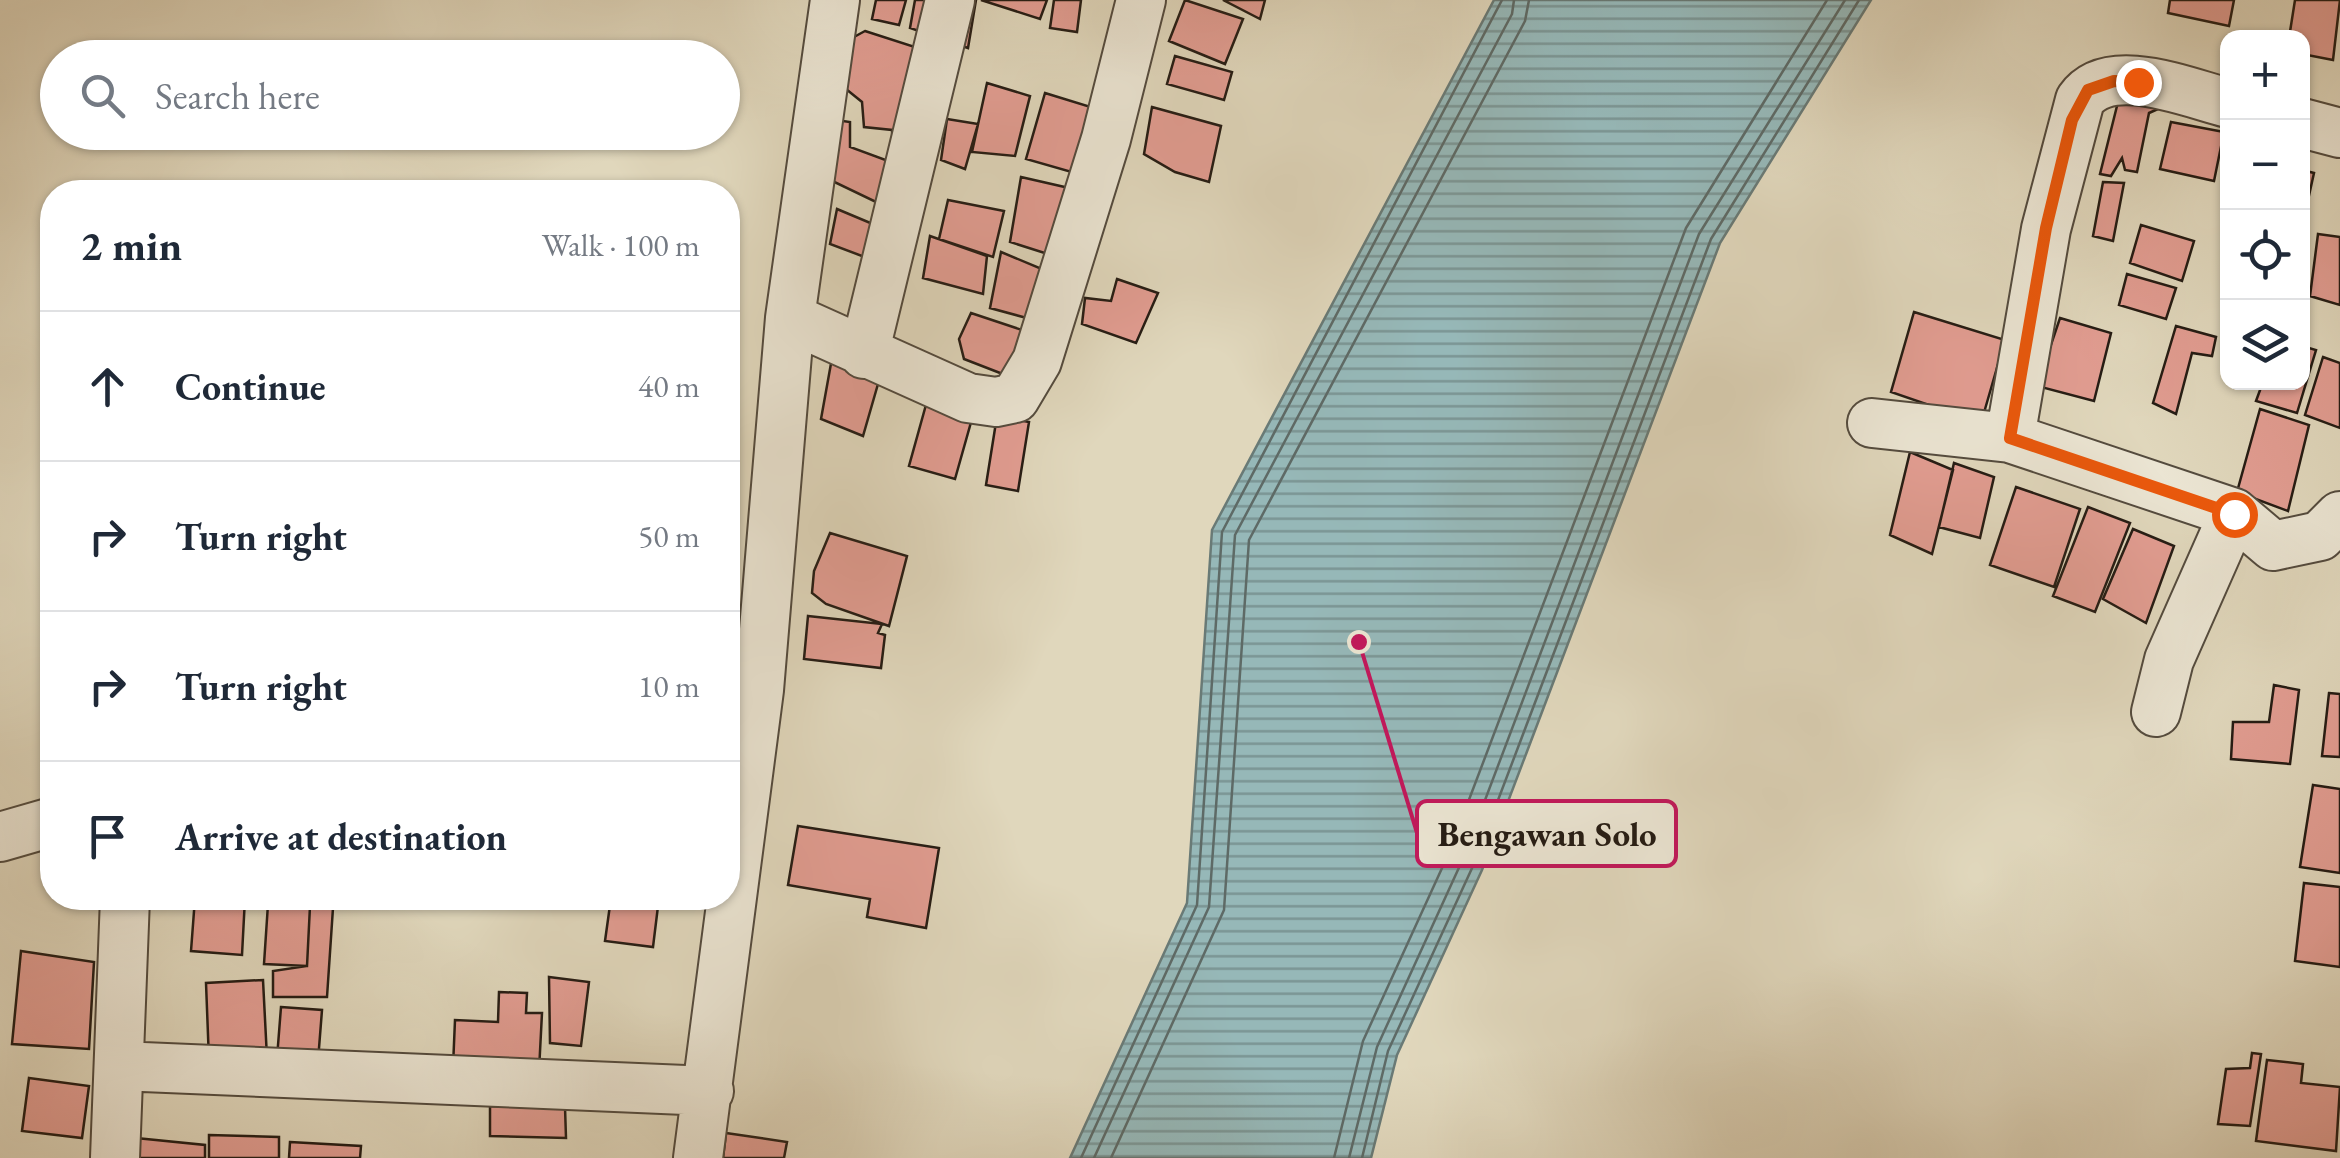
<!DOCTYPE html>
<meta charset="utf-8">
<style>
:root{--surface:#fff;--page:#f2f2f3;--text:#1f2937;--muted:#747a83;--line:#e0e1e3}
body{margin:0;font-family:"EB Garamond",serif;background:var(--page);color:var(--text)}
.controls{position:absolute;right:30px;top:30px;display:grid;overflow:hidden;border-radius:20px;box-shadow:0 2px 8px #0004}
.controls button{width:90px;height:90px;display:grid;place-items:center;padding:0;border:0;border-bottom:2px solid var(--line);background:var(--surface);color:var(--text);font:50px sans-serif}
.stop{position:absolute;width:30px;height:30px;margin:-22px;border:8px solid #ea580c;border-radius:50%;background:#fff}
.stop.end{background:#ea580c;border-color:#fff;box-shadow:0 2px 10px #0008}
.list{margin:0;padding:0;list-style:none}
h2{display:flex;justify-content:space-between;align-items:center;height:130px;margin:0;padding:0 40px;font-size:42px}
h2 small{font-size:32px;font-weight:400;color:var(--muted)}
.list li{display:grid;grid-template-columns:65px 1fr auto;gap:30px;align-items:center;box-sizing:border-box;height:150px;padding:0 40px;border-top:2px solid var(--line)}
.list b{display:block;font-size:38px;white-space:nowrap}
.list em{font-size:32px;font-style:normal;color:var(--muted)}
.icon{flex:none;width:55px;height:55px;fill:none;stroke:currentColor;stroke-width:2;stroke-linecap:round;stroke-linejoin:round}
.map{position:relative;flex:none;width:2340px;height:1158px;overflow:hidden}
.search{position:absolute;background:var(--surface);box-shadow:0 2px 8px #0004;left:40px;top:40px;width:700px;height:110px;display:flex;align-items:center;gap:25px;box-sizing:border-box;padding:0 35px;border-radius:55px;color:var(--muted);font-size:38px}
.panel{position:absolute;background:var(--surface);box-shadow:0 2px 8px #0004;left:40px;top:180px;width:700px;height:730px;border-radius:40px}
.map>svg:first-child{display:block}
.water{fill:url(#water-rules);stroke:#697a76;stroke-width:2.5}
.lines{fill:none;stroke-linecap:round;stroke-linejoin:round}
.shore{stroke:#5e6a66;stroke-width:2.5}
.building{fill:#e29d92;stroke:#251c14;stroke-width:2.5}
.street-casing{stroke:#544b3e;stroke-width:52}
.street{stroke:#ebe5d3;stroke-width:48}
.route{stroke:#ea580c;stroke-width:12}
.leader{fill:none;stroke:#c2185b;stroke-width:4}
.callout-dot{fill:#c2185b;stroke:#ebe5d3;stroke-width:4}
.callout{fill:#ebe5d3;stroke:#c2185b;stroke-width:4}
.callout-label{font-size:35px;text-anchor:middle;font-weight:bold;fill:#251c14}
</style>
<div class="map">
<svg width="2340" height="1158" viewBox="0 0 2340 1158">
<defs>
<pattern id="water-rules" width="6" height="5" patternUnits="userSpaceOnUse" patternTransform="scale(2.5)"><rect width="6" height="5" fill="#96b8b8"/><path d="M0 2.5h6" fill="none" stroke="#7a9594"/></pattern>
</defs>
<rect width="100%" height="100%" fill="#e0d7bc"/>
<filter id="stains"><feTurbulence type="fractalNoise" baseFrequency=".002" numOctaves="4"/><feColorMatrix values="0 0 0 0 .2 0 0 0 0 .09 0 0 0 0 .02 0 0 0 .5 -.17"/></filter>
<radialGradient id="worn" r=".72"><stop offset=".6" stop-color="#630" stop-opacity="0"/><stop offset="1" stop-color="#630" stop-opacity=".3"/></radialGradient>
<path class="water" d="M 1494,0 L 1871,0 L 1720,243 L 1482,870 L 1397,1055 L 1371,1158 L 1070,1158 L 1187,903 L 1212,530 Z"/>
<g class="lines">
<path class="shore" d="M 1081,1158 L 1197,905 L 1222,532 L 1502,0
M 1094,1158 L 1209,907 L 1235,535 L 1512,14 L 1514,0
M 1111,1158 L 1224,910 L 1249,540 L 1525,21 L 1529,0
M 1334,1158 L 1363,1041 L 1448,855 L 1686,228 L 1827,0
M 1349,1158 L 1377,1047 L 1462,861 L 1699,234 L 1845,0
M 1362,1158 L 1388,1051 L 1473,866 L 1711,239 L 1859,0"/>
</g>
<path class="building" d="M 876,0 L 906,0 L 899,25 L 872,19 Z
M 915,0 L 976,0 L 968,48 L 910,28 Z
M 981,0 L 1047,0 L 1040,19 Z
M 1054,0 L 1081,0 L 1077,32 L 1050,28 Z
M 1185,0 L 1243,19 L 1225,64 L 1169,41 Z
M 1223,0 L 1265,0 L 1260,19 Z
M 2170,0 L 2234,0 L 2229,26 L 2168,13 Z
M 2295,0 L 2340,0 L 2333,60 L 2302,54 L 2302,38 L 2289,38 Z
M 865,31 L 918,48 L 893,150 L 892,130 L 864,127 L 862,102 L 841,85 L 843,43 Z
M 1175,56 L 1232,72 L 1224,100 L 1167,84 Z
M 987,83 L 1030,96 L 1015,156 L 972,152 Z
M 2121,90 L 2174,102 L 2149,113 L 2137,172 L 2125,170 L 2122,158 L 2111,176 L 2100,174 Z
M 1045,93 L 1094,108 L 1075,173 L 1026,159 Z
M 1152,107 L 1221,126 L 1209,182 L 1175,172 L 1144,154 Z
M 829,119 L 850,122 L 850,147 L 891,162 L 876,202 L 826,178 Z
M 947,119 L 978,124 L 965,169 L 941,160 Z
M 2171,122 L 2224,132 L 2214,181 L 2160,169 Z
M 2302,170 L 2314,173 L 2306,209 L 2302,208 Z
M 1021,177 L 1069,188 L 1054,256 L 1010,242 Z
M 2103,182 L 2124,183 L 2113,241 L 2093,236 Z
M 948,200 L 1004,211 L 993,257 L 939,239 Z
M 837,209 L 880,227 L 870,259 L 830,244 Z
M 2141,225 L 2194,241 L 2182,281 L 2130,263 Z
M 2318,234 L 2340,237 L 2340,305 L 2310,296 Z
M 930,236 L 987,256 L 983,294 L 923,278 Z
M 1001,252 L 1049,272 L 1034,320 L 990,308 Z
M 2127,274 L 2176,288 L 2166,319 L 2119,305 Z
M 1117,279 L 1158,293 L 1136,343 L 1082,324 L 1085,298 L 1111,301 Z
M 1914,312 L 2005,340 L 1981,423 L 1891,392 Z
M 971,313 L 1025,331 L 1013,378 L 964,359 L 959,339 Z
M 2060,318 L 2111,333 L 2094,401 L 2037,386 Z
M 2176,326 L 2216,337 L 2212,356 L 2192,353 L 2176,414 L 2153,403 Z
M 2302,346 L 2316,350 L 2297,413 L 2256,401 L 2263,382 L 2302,382 Z
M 2323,357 L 2340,363 L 2340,428 L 2305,415 Z
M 832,358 L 880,377 L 863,436 L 821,419 Z
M 929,394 L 975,408 L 955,479 L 909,466 Z
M 2260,409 L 2309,425 L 2288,511 L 2237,492 Z
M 997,416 L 1029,422 L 1018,491 L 986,485 Z
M 1910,452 L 1953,470 L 1932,554 L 1890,535 Z
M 1954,463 L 1994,477 L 1980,538 L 1939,527 Z
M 2016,487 L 2080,509 L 2054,587 L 1990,565 Z
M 2088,507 L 2130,523 L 2095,612 L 2053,596 Z
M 2133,529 L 2174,546 L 2146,623 L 2103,599 Z
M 830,533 L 907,556 L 889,626 L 826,604 L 812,593 L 814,571 Z
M 808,616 L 882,624 L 878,633 L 885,635 L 881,668 L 804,659 Z
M 2274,685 L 2299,690 L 2290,764 L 2231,759 L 2233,722 L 2269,722 Z
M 2329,693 L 2340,694 L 2340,757 L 2322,756 Z
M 2313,785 L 2340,789 L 2340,873 L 2300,867 Z
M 798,826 L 939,848 L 926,928 L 867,917 L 870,899 L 788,885 Z
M 2304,883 L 2340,887 L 2340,967 L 2295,961 Z
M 195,898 L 245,898 L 242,955 L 191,951 Z
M 611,898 L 659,898 L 653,947 L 605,941 Z
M 268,904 L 310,906 L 307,966 L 264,964 Z
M 310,906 L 333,908 L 327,997 L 273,997 L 273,971 L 307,966 Z
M 21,951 L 94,962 L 89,1049 L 12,1044 Z
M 549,977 L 589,982 L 581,1046 L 550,1043 Z
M 263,980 L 267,1058 L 209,1061 L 206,983 Z
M 499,992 L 527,993 L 526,1013 L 542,1013 L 539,1071 L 453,1067 L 455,1020 L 498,1022 Z
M 281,1007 L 322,1010 L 318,1061 L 277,1058 Z
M 2252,1053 L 2261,1054 L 2250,1126 L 2218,1124 L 2226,1069 L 2250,1068 Z
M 2267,1060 L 2303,1064 L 2301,1083 L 2340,1087 L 2336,1151 L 2256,1141 Z
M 29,1078 L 89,1086 L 82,1138 L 22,1131 Z
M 490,1106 L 565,1107 L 566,1138 L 490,1136 Z
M 726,1133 L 787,1142 L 784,1158 L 723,1158 Z
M 209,1135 L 279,1137 L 279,1158 L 209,1158 Z
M 136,1138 L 205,1145 L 205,1158 L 137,1158 Z
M 290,1142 L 361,1146 L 360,1158 L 289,1158 Z"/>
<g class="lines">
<g class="street-casing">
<path id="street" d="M 2228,103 C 2188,93 2109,59 2080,100 L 2046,229 L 2010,438 L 2234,513 L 2273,546 L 2320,536 L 2340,516
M 2302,123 L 2340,133
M 790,318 L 968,398 L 996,402 L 1015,398 L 1037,361 L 1106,139 L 1141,0
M 864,354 L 950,0
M 1872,423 L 2010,438
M 2156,712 L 2169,660 L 2234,513
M 0,837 L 52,822
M 119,1066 L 709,1091
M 115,1158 L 125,898
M 698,1158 L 759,690 L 790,318 L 835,0"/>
</g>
<use href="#street" class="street"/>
</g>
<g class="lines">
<path class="route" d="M 2138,82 L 2114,81 L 2088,90 L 2072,120 L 2046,228 L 2010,438 L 2234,514"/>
</g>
<path class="leader" d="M1359 642L1417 833"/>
<circle class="callout-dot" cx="1359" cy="642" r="10"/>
<rect class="callout" x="1417" y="801" width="259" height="65" rx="10"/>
<g class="callout-label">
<text x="1547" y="846">Bengawan Solo</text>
</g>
<rect width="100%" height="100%" filter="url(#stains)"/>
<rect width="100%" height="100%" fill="url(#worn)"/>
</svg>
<div class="controls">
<button>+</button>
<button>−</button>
<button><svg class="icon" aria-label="locate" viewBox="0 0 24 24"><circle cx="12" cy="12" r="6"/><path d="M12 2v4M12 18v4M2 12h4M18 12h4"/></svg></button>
<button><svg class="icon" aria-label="layers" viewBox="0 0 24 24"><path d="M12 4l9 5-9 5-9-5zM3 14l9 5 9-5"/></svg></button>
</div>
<div class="stop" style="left:2234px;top:514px"></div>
<div class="stop end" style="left:2138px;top:82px"></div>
<div class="search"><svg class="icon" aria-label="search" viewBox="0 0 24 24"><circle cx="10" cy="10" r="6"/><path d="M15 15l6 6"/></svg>Search here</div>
<section class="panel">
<h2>2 min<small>Walk · 100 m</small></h2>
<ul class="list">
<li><svg class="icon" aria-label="ahead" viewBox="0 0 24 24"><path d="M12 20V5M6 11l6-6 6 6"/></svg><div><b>Continue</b></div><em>40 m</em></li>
<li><svg class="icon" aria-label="right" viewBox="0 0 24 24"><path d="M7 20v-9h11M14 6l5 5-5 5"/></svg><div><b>Turn right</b></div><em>50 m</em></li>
<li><svg class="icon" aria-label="right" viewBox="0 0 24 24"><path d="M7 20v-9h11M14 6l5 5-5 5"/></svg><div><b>Turn right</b></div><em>10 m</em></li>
<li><svg class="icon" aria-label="arrive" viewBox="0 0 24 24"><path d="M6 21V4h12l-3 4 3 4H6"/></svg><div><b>Arrive at destination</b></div></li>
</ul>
</section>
</div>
